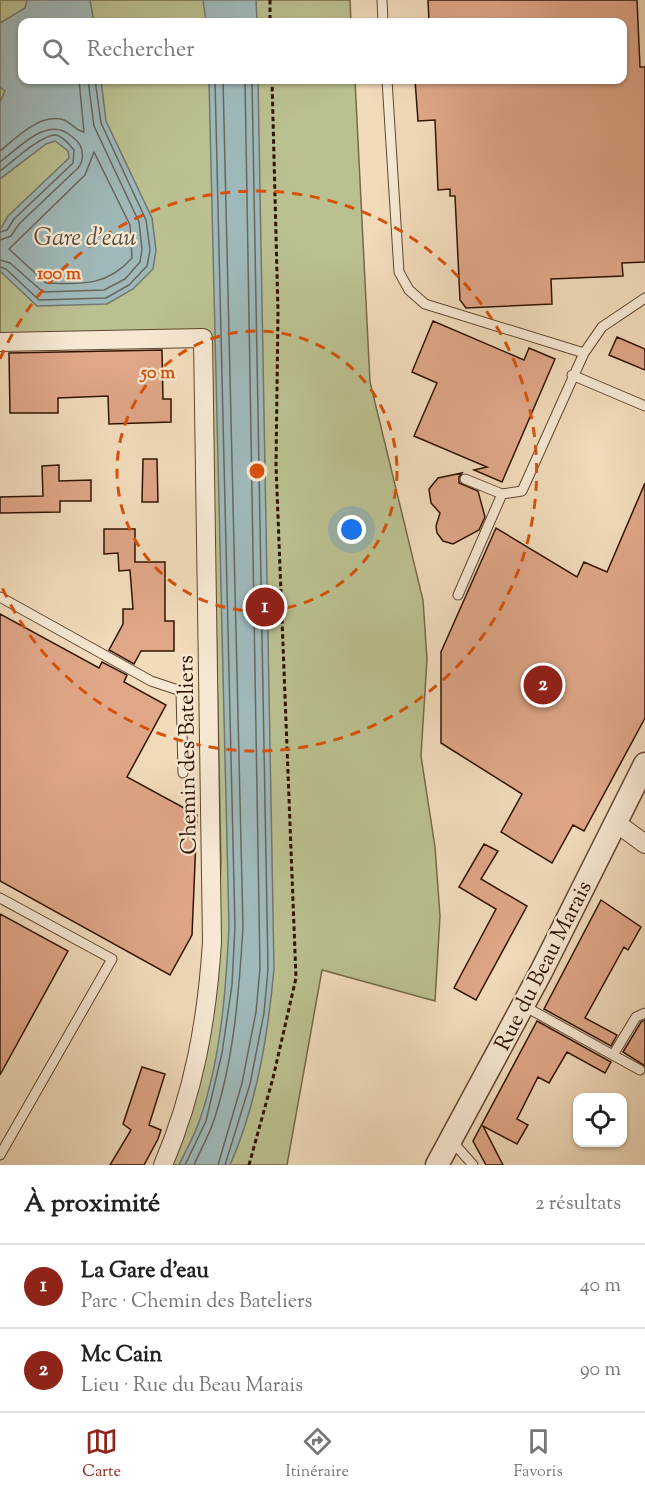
<!DOCTYPE html>
<html lang="fr">
<meta charset="utf-8">
<style>
:root{--surface:#fff;--page:#f2f2f2;--text:#222;--muted:#767676;--line:#e0e0e0;--accent:#8f2418}
body{margin:0;font-family:"Sorts Mill Goudy",serif;background:var(--page);color:var(--text)}
.controls{position:absolute;right:18px;bottom:18px;display:grid;overflow:hidden;border-radius:12px;box-shadow:0 2px 4px #0004}
.controls button{width:54px;height:54px;display:grid;place-items:center;padding:0;border:0;border-bottom:2px solid var(--line);background:var(--surface);color:var(--text);font:30px sans-serif}
.you{position:absolute;left:352px;top:530px;width:21px;height:21px;margin:-15px;border:4px solid #fff;border-radius:50%;background:#1a73e8;box-shadow:0 0 0 9px #1a73e833}
.badge{display:grid;place-items:center;width:39px;height:39px;border-radius:50%;background:var(--accent);color:#fff;font-size:20px;font-weight:700}
.pin{position:absolute;translate:-50% -50%;border:3px solid #fff;box-shadow:0 2px 6px #0006}
.list{margin:0;padding:0;list-style:none}
h2{display:flex;justify-content:space-between;align-items:center;height:78px;margin:0;padding:0 24px;font-size:26px}
h2 small{font-size:20px;font-weight:400;color:var(--muted)}
.list li{display:grid;grid-template-columns:39px 1fr auto;gap:18px;align-items:center;box-sizing:border-box;height:84px;padding:0 24px;border-top:2px solid var(--line)}
.list b{display:block;font-size:22px;white-space:nowrap}
.list p{margin:0;font-size:20px;white-space:nowrap;color:var(--muted)}
.list em{font-size:20px;font-style:normal;color:var(--muted)}
.icon{flex:none;width:33px;height:33px;fill:none;stroke:currentColor;stroke-width:2;stroke-linecap:round;stroke-linejoin:round}
.map{position:relative;flex:none;width:645px;height:1165px;overflow:hidden}
.search{position:absolute;background:var(--surface);box-shadow:0 2px 4px #0004;left:18px;right:18px;top:18px;height:66px;display:flex;align-items:center;gap:15px;box-sizing:border-box;padding:0 21px;border-radius:12px;color:var(--muted);font-size:22px}
.sheet{height:246px;background:var(--surface)}
nav{display:flex;justify-content:space-around;align-items:center;box-sizing:border-box;height:84px;border-top:2px solid var(--line);background:var(--surface);font-size:16px;color:var(--muted)}
nav a{display:grid;justify-items:center;gap:3px}
nav .on{color:var(--accent)}
.map>svg:first-child{display:block}
.green{fill:#bbc090;stroke:#766a48;stroke-width:1.5}
.water{fill:#9fb9ba;stroke:#737770;stroke-width:1.5}
.lines{fill:none;stroke-linecap:round;stroke-linejoin:round}
.shore{stroke:#68665d;stroke-width:1.5}
.building{fill:#dfa688;stroke:#311400;stroke-width:1.5}
.service-casing{stroke:#61462f;stroke-width:11}
.minor-casing{stroke:#61462f;stroke-width:20}
.tertiary-casing{stroke:#61462f;stroke-width:25}
.path{stroke:#311400;stroke-width:3;stroke-dasharray:4.5 3;stroke-linecap:butt}
.service{stroke:#f6e8d3;stroke-width:9}
.minor{stroke:#f6e8d3;stroke-width:18}
.tertiary{stroke:#f6e8d3;stroke-width:22}
.ring{fill:none;stroke:#d6520b;stroke-width:3;stroke-dasharray:10 8}
.labels{text-anchor:middle;stroke-width:4.5;stroke-linejoin:round;paint-order:stroke}
.street-label{font-size:22px;fill:#311400;stroke:#f6e8d3}
.water-label{font-size:24px;font-style:italic;fill:#584e41;stroke:#f6e8d3}
.centre{fill:#d6520b;stroke:#f6e8d3;stroke-width:3}
.ring-label{font-size:18px;text-anchor:middle;font-weight:bold;fill:#d6520b;stroke:#f6e8d3;stroke-width:4.5;stroke-linejoin:round;paint-order:stroke}
</style>
<div class="map">
<svg width="645" height="1165" viewBox="0 0 645 1165">
<rect width="100%" height="100%" fill="#f1dbbb"/>
<filter id="stains"><feTurbulence type="fractalNoise" baseFrequency=".00333" numOctaves="4"/><feColorMatrix values="0 0 0 0 .2 0 0 0 0 .09 0 0 0 0 .02 0 0 0 .5 -.17"/></filter>
<radialGradient id="worn" r=".72"><stop offset=".6" stop-color="#630" stop-opacity="0"/><stop offset="1" stop-color="#630" stop-opacity=".3"/></radialGradient>
<path class="green" d="M 0,0 L 350,0 L 351,22 L 22,22 L 22,80 L 355,80 L 370,382 L 423,600 L 427,659 L 421,756 L 435,847 L 440,916 L 435,1001 L 322,970 L 287,1165 L 168,1165 L 217,972 L 221,861 L 210,334 L 0,334 Z"/>
<path class="water" d="M 27,0 L 90,0 L 94,22 L 22,22 L 22,80 L 101,80 L 106,121 L 152,218 L 156,250 L 153,269 L 133,289 L 107,304 L 37,306 L 0,271 L 0,230 L 8,216 L 69,158 L 68,151 L 55,141 L 46,144 L 0,179 L 0,102 L 5,91 L 0,87 L 0,23 L 25,8 Z
M 203,0 L 256,0 L 257,22 L 206,22 Z
M 209,80 L 258,80 L 274,969 C 268,1034 257,1104 230,1165 L 179,1165 C 186,1150 195,1135 200,1119 C 221,1058 226,990 229,927 Z"/>
<g class="lines">
<path class="shore" d="M 0,151 C 16,138 41,112 64,120 C 72,123 76,131 84,132 L 79,80
M 94,152 L 130,225 L 132,258 C 106,287 81,284 46,283 L 9,249 L 85,175 Z
M 0,162 C 19,148 47,116 70,135 C 74,138 78,141 80,145 C 84,153 83,162 78,168 L 19,224 L 11,236 L 0,240
M 0,171 C 11,163 42,134 56,135 C 62,136 70,145 74,150 L 73,163 L 14,219 L 7,230 L 0,232
M 0,260 L 10,263 L 43,292 L 104,290 L 125,279 L 140,262 L 142,249 L 139,222 L 94,126 L 88,80
M 0,267 L 6,269 L 39,300 L 106,298 L 129,285 L 147,266 L 150,250 L 146,220 L 101,123 L 95,80
M 185,1165 L 206,1121 L 222,1053 L 232,985 L 235,927 L 215,80
M 194,1165 C 200,1151 208,1137 213,1123 C 234,1061 239,992 243,927 L 223,80
M 218,1165 L 242,1083 L 256,1012 L 260,968 L 245,80
M 225,1165 L 250,1084 L 264,1013 L 268,969 L 252,80"/>
</g>
<path class="building" d="M 428,0 L 637,0 L 640,67 L 645,67 L 645,262 L 622,263 L 623,276 L 551,279 L 552,304 L 466,308 L 460,300 L 455,196 L 450,196 L 450,189 L 438,190 L 435,120 L 418,121 L 415,80 L 622,80 L 622,22 L 429,22 Z
M 433,321 L 524,360 L 529,348 L 555,359 L 502,482 L 474,470 L 487,467 L 414,436 L 437,383 L 412,372 Z
M 617,337 L 645,349 L 645,370 L 609,355 Z
M 162,350 L 163,399 L 171,399 L 171,422 L 109,424 L 108,396 L 58,398 L 58,413 L 10,413 L 9,353 Z
M 143,459 L 157,459 L 158,502 L 142,502 Z
M 59,465 L 59,481 L 91,480 L 91,501 L 60,501 L 60,512 L 0,513 L 0,497 L 43,496 L 42,466 Z
M 462,473 L 459,477 L 459,483 L 478,491 L 485,517 L 479,530 L 453,544 L 443,541 L 437,533 L 436,526 L 440,513 L 431,503 L 429,489 L 438,478 Z
M 645,483 L 645,718 L 584,831 L 573,825 L 552,863 L 501,832 L 522,794 L 441,743 L 441,652 L 496,528 L 577,577 L 584,562 L 607,572 Z
M 104,529 L 135,529 L 135,562 L 165,562 L 165,621 L 174,621 L 174,651 L 141,651 L 134,664 L 109,650 L 123,624 L 123,609 L 133,609 L 130,570 L 119,571 L 118,553 L 104,554 Z
M 0,614 L 99,668 L 102,662 L 127,675 L 124,682 L 166,705 L 127,777 L 197,815 L 192,935 L 170,975 L 0,881 Z
M 484,844 L 498,851 L 481,879 L 527,906 L 476,1000 L 454,988 L 496,909 L 459,887 Z
M 601,900 L 641,927 L 628,950 L 624,947 L 585,1018 L 617,1035 L 611,1046 L 544,1009 Z
M 0,914 L 68,951 L 0,1075 Z
M 645,1020 L 645,1066 L 623,1052 L 641,1022 Z
M 537,1021 L 611,1062 L 605,1073 L 567,1052 L 549,1083 L 538,1077 L 517,1119 L 528,1125 L 517,1144 L 483,1126 L 503,1165 L 486,1165 L 473,1141 Z
M 142,1067 L 165,1074 L 149,1125 L 161,1130 L 158,1139 L 144,1165 L 110,1165 L 131,1130 L 123,1124 Z"/>
<g class="lines">
<g class="service-casing">
<path id="service" d="M 382,0 L 383,22
M 387,80 L 399,272 L 409,290 L 425,304 L 584,353
M 572,375 L 645,406
M 465,479 L 502,494
M 458,595 L 502,494 L 522,491 L 584,353 L 602,327 L 645,298
M 0,597 L 151,681 L 181,691 L 183,773
M 0,898 L 112,959 L 0,1155
M 524,1006 L 640,1070
M 613,1055 L 636,1017 L 645,1013
M 451,1140 L 473,1165"/>
</g>
<g class="minor-casing">
<path id="minor" d="M 0,342 L 203,338 L 212,942 C 207,1020 194,1093 163,1165
M 615,822 L 645,844"/>
</g>
<g class="tertiary-casing">
<path id="tertiary" d="M 437,1165 L 541,972 L 645,764"/>
</g>
<path class="path" d="M 270,0 L 270,22
M 249,1165 L 273,1078 L 296,978 L 276,465 L 278,312 L 272,80"/>
<use href="#service" class="service"/>
<use href="#minor" class="minor"/>
<use href="#tertiary" class="tertiary"/>
</g>
<g class="ring">
<circle cx="257" cy="471" r="140"/>
<path d="M0 359A280 280 0 1 1 0 583"/>
</g>
<g class="labels">
<g class="street-label">
<text transform="translate(186 755) rotate(-91)" y="8">Chemin des Bateliers</text>
<text transform="translate(542 965) rotate(-63)" y="8">Rue du Beau Marais</text>
</g>
<g class="water-label">
<text x="85" y="245">Gare d'eau</text>
</g>
</g>
<circle cx="257" cy="471" r="9" class="centre"/>
<g class="ring-label">
<text x="59" y="279">100 m</text>
<text x="158" y="378">50 m</text>
</g>
<rect width="100%" height="100%" filter="url(#stains)"/>
<rect width="100%" height="100%" fill="url(#worn)"/>
</svg>
<div class="controls">
<button><svg class="icon" aria-label="locate" viewBox="0 0 24 24"><circle cx="12" cy="12" r="6"/><path d="M12 2v4M12 18v4M2 12h4M18 12h4"/></svg></button>
</div>
<div class="you"></div>
<div class="pin badge" style="left:265px;top:607px">1</div>
<div class="pin badge" style="left:543px;top:685px">2</div>
<div class="search"><svg class="icon" aria-label="search" viewBox="0 0 24 24"><circle cx="10" cy="10" r="6"/><path d="M15 15l6 6"/></svg>Rechercher</div>
</div>
<section class="sheet">
<h2>À proximité<small>2 résultats</small></h2>
<ul class="list">
<li><span class="badge">1</span><div><b>La Gare d'eau</b><p>Parc · Chemin des Bateliers</p></div><em>40 m</em></li>
<li><span class="badge">2</span><div><b>Mc Cain</b><p>Lieu · Rue du Beau Marais</p></div><em>90 m</em></li>
</ul>
</section>
<nav>
<a class="on"><svg class="icon" aria-label="map" viewBox="0 0 24 24"><path d="M3 6l6-2 6 2 6-2v14l-6 2-6-2-6 2zM9 4v14M15 6v14"/></svg>Carte</a>
<a><svg class="icon" aria-label="directions" viewBox="0 0 24 24"><path d="M12 3l9 9-9 9-9-9zM9 14v-3h6M13 9l2 2-2 2"/></svg>Itinéraire</a>
<a><svg class="icon" aria-label="saved" viewBox="0 0 24 24"><path d="M7 4h10v16l-5-4-5 4z"/></svg>Favoris</a>
</nav>
